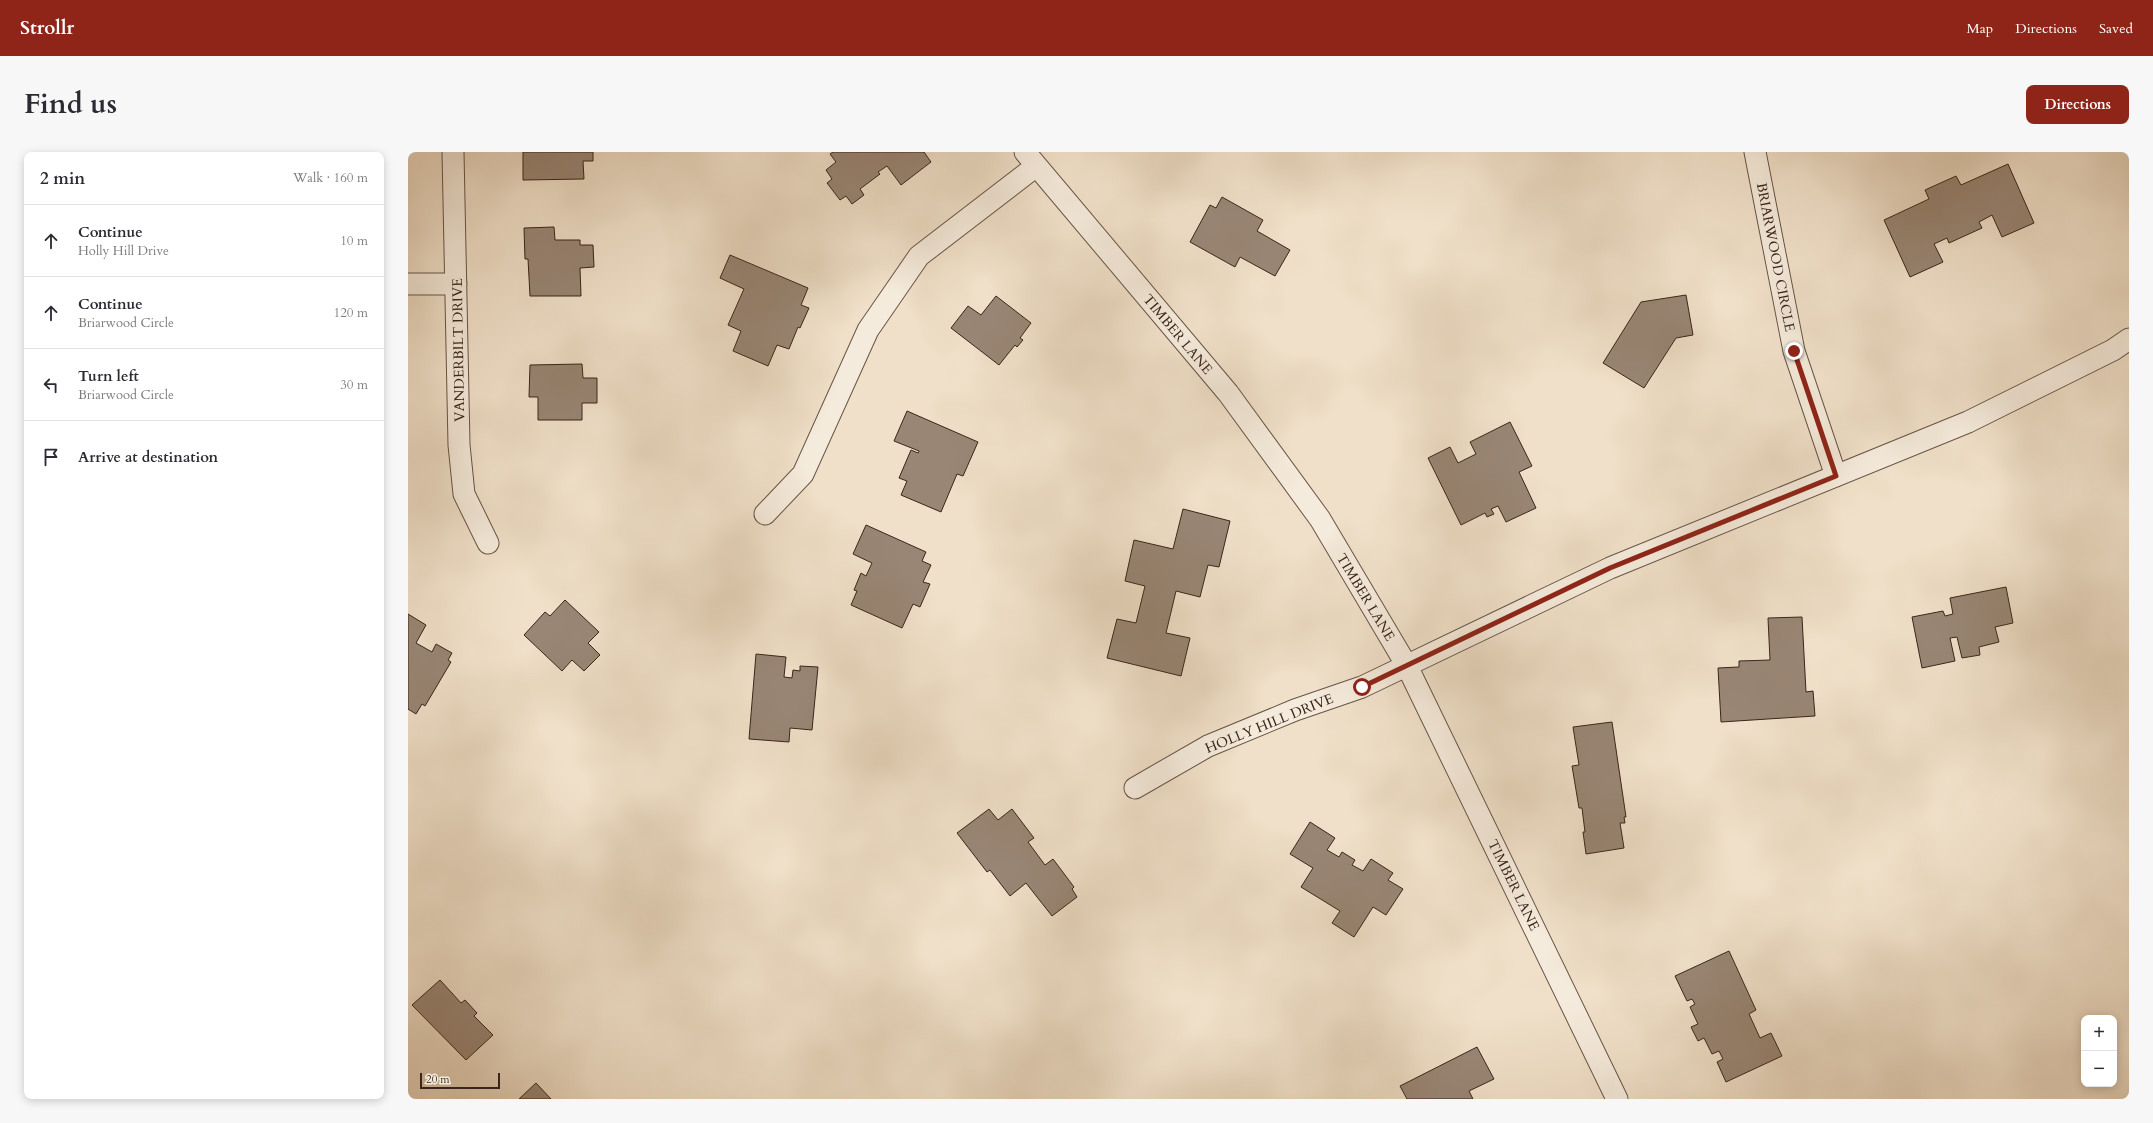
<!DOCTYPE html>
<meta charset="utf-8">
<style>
:root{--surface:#fff;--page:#f7f7f7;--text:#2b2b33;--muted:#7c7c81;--line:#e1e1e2;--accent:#8f2418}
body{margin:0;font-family:Cardo,serif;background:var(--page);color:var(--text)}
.controls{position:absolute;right:12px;bottom:12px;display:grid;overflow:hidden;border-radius:8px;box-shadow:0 2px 10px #0003}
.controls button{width:36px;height:36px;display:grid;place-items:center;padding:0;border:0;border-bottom:1px solid var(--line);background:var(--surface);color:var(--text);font:20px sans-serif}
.scale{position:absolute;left:12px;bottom:10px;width:80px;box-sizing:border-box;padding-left:4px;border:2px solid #3a251b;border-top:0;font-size:11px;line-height:14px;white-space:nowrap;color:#3a251b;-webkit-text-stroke:3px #f5ebdc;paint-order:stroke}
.stop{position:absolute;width:12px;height:12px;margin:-9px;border:3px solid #8f2418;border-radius:50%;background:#fff}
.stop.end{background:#8f2418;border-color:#fff;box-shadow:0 1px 4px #0008}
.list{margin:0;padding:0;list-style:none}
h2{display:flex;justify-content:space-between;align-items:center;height:52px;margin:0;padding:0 16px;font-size:17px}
h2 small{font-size:13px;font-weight:400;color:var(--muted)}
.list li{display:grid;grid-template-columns:26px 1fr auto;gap:12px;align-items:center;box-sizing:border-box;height:72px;padding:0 16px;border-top:1px solid var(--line)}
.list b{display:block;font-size:15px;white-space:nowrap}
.list p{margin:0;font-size:13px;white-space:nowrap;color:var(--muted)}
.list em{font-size:13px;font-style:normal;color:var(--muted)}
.icon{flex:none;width:22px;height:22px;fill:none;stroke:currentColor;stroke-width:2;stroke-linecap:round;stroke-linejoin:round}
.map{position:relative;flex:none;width:1721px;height:947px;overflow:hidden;border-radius:8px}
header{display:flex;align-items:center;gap:24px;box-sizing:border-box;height:56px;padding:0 20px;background:var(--accent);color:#fff}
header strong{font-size:19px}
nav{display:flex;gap:22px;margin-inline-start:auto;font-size:14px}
.intro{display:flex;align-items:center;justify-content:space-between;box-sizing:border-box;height:96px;padding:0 24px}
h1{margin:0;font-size:28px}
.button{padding:10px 18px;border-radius:8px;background:var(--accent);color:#fff;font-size:14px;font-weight:700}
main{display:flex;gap:24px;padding:0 24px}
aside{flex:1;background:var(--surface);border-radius:8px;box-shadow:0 2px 10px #0003}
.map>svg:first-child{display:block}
.building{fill:#998675;stroke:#3a251b}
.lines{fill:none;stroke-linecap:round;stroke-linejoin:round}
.street-casing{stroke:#685446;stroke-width:23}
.street{stroke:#f5ebdc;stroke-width:21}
.route{stroke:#8f2418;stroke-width:5}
.labels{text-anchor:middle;stroke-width:4;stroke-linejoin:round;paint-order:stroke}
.street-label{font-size:14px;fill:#3a251b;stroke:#f5ebdc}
</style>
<header>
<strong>Strollr</strong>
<nav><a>Map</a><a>Directions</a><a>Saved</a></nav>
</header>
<div class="intro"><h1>Find us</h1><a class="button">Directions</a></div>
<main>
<aside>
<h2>2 min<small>Walk · 160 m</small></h2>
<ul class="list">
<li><svg class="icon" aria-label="ahead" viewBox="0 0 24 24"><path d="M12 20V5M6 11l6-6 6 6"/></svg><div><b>Continue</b><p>Holly Hill Drive</p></div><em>10 m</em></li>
<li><svg class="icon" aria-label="ahead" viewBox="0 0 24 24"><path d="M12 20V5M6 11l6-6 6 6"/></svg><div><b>Continue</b><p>Briarwood Circle</p></div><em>120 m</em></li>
<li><svg class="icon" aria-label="left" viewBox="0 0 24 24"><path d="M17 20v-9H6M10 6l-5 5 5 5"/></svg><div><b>Turn left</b><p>Briarwood Circle</p></div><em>30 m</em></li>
<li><svg class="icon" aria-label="arrive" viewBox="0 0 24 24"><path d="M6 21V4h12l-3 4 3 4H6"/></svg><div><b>Arrive at destination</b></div></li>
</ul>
</aside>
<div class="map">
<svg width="1721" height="947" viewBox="0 0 1721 947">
<rect width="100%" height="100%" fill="#f0e0c9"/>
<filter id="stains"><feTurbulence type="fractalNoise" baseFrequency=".005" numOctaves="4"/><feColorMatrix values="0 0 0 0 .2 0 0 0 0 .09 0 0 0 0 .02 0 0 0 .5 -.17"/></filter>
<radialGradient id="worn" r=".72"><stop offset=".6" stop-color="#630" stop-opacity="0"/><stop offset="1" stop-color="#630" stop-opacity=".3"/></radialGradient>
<path class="building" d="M 115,0 L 185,0 L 185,9 L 175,9 L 176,27 L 115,28 Z
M 425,0 L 516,0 L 523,10 L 493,33 L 479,14 L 470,20 L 472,22 L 452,37 L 456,43 L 444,52 L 438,44 L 432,48 L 419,31 L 424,27 L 418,18 L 428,10 L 422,2 Z
M 1600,12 L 1626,71 L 1594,85 L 1584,63 L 1571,70 L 1574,76 L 1541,91 L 1539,86 L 1526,92 L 1535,110 L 1502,125 L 1476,68 L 1521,47 L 1517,38 L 1548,24 L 1553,33 Z
M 814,45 L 855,68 L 849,79 L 882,98 L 867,124 L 832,105 L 827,115 L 782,90 L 802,53 L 808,56 Z
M 146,75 L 147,88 L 172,88 L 172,93 L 185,93 L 186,115 L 172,116 L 173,144 L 122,144 L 120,107 L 117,107 L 116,76 Z
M 322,103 L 400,136 L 393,153 L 401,156 L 392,176 L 390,175 L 381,197 L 369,193 L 360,214 L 325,199 L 333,179 L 320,173 L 336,137 L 312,126 Z
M 1278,143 L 1285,183 L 1268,186 L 1236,236 L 1195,211 L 1233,150 Z
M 588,144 L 623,171 L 612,186 L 615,188 L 609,195 L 607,193 L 591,213 L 543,176 L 560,154 L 573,163 Z
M 174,212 L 175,226 L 189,226 L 189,251 L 174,251 L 174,268 L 130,268 L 130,245 L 121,245 L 122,213 Z
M 499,259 L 570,290 L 555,324 L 549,322 L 533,360 L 493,343 L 499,329 L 491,326 L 503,298 L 510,301 L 511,299 L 486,289 Z
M 1102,270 L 1124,314 L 1111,320 L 1128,356 L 1098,370 L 1090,354 L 1083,357 L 1086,362 L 1079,365 L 1077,361 L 1053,373 L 1020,306 L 1042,295 L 1050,311 L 1068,302 L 1062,290 Z
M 775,357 L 822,369 L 811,415 L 800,413 L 792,445 L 768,439 L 758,481 L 782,486 L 773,524 L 699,506 L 709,467 L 728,471 L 737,434 L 717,429 L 726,388 L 765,397 Z
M 458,373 L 518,400 L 514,409 L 523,413 L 515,430 L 522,432 L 512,455 L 505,452 L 494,476 L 443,453 L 449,439 L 446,438 L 453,421 L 458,424 L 464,411 L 445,402 Z
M 1598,435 L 1605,471 L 1587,475 L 1591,490 L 1571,495 L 1572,503 L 1554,506 L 1549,485 L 1542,486 L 1547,509 L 1514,516 L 1504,465 L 1535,459 L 1537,464 L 1545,462 L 1542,446 Z
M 157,448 L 191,480 L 180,491 L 192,503 L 176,519 L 164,508 L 154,519 L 116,483 L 137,460 L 142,464 Z
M 0,462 L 18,473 L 8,491 L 24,500 L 28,492 L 44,501 L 40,508 L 43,510 L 17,554 L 14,552 L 8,562 L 0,557 Z
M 1394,465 L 1398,540 L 1405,539 L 1407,564 L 1313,570 L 1310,516 L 1331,515 L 1331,509 L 1362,508 L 1360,466 Z
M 348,502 L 378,505 L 376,525 L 384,526 L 385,518 L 392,519 L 392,514 L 410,515 L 404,578 L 382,576 L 381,590 L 341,587 Z
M 1204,570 L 1218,665 L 1216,665 L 1217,671 L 1212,671 L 1216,696 L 1178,702 L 1175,680 L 1177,680 L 1174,656 L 1171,656 L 1164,614 L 1171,613 L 1165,575 Z
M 581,657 L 590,668 L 604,657 L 626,686 L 620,690 L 637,713 L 645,707 L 666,735 L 664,737 L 669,745 L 644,764 L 618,731 L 602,744 L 582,718 L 579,720 L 549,681 Z
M 902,670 L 927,686 L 919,698 L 931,705 L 934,700 L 947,708 L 944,713 L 955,719 L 963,707 L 985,721 L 980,728 L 995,737 L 978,763 L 965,755 L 946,785 L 924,771 L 932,759 L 893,735 L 905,716 L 882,702 Z
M 1321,799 L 1348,858 L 1341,862 L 1352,886 L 1363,881 L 1374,904 L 1318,930 L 1309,910 L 1315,907 L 1311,899 L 1304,902 L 1296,886 L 1290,889 L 1283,875 L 1290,872 L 1282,855 L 1287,852 L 1284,847 L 1279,849 L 1267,824 Z
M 32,828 L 53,851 L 57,848 L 69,861 L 66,864 L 85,883 L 58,908 L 4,853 Z
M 1069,895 L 1086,927 L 1061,939 L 1065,947 L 999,947 L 992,934 Z
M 128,931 L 143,947 L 111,947 Z"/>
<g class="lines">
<g class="street-casing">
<path id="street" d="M 45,0 L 51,293 L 56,342 L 80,391
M 617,0 L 820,241 L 912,367 L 999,514 L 1209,947
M 1347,0 L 1386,199 L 1428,324
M 0,132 L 48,132
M 357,362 L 395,322 L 460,178 L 511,104 L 627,15
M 727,636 L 800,594 L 887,558 L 954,535 L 1202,416 L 1560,270 L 1705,198 L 1721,187"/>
</g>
<use href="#street" class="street"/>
</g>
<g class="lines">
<path class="route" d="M 954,535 L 1202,416 L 1428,324 L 1386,199"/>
</g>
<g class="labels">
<g class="street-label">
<text transform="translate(1368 105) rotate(79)" y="5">BRIARWOOD CIRCLE</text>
<text transform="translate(770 182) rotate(50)" y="5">TIMBER LANE</text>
<text transform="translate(50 198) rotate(-91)" y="5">VANDERBILT DRIVE</text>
<text transform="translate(958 445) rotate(59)" y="5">TIMBER LANE</text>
<text transform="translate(861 571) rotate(-22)" y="5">HOLLY HILL DRIVE</text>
<text transform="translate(1106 733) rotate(64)" y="5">TIMBER LANE</text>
</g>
</g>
<rect width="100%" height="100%" filter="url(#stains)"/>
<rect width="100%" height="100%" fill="url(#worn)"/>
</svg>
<div class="controls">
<button>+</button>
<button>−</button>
</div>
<div class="scale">20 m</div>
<div class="stop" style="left:954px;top:535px"></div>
<div class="stop end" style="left:1386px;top:199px"></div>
</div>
</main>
